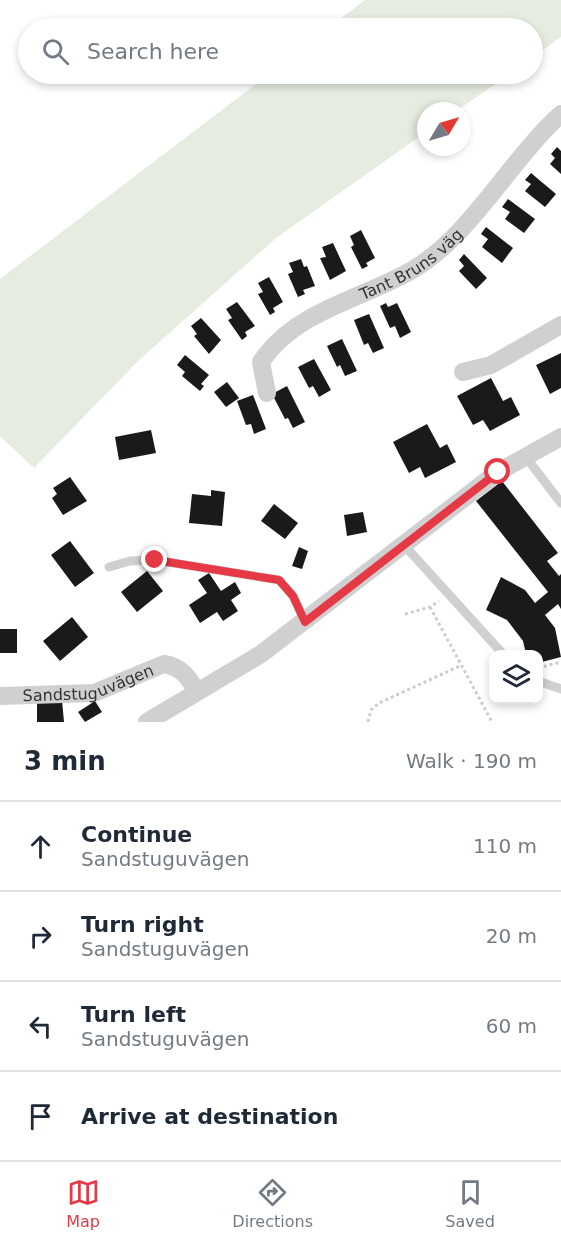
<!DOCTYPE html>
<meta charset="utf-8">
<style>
:root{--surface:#fff;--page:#f2f2f3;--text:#1f2937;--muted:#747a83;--line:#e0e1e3;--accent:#e63946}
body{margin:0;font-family:"DejaVu Sans",sans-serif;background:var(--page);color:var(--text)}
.controls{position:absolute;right:18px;bottom:18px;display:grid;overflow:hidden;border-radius:12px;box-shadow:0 3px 9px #0003}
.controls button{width:54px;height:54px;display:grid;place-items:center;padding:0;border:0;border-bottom:2px solid var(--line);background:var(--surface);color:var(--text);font:30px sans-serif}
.compass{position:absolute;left:417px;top:102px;width:54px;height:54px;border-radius:50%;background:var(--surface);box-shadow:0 3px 9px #0003;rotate:52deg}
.stop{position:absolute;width:18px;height:18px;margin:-14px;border:4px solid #e63946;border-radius:50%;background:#fff}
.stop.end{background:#e63946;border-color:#fff;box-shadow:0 2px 6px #0008}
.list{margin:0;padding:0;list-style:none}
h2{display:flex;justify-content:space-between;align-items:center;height:78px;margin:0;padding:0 24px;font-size:26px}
h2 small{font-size:20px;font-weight:400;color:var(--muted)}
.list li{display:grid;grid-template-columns:39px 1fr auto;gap:18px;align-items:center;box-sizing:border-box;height:90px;padding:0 24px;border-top:2px solid var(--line)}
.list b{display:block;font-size:22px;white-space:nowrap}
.list p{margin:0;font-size:20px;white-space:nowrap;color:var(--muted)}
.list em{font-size:20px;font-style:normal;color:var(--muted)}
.icon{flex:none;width:33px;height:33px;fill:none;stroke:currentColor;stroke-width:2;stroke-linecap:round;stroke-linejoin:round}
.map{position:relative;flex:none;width:561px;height:722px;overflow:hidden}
.search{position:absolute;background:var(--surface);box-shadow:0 3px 9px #0003;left:18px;right:18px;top:18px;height:66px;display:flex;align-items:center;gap:15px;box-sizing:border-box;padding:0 21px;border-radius:33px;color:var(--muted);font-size:22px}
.sheet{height:438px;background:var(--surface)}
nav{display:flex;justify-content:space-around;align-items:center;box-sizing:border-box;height:84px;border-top:2px solid var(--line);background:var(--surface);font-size:16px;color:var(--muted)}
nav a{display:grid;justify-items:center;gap:3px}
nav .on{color:var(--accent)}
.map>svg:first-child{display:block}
.green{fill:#e6ecdf}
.building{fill:#1a1a1a}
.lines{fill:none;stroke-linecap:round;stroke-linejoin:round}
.path{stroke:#cdcdcd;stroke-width:3;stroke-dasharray:3 3;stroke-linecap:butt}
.lane{stroke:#d0d0d0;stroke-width:9}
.street{stroke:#d0d0d0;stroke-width:18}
.route{stroke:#e63946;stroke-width:8}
.labels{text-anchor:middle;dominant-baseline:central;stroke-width:6;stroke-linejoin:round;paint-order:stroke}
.street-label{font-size:16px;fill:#333;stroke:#fff}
</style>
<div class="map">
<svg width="561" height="722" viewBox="0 0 561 722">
<rect width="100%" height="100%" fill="#fff"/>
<path class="green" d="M365,0h196v37l-28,20 -1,-29h-204z
M269,74h241l-54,37h-30v21l-150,106 -138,123 -104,107 -34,-32v-157z"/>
<path class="building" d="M557,147l4,4v23l-11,-10 5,-6 -4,-4z
M531,173l25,21 -11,13 -20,-16 6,-7 -6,-4z
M508,199l27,20 -11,14 -19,-14 5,-7 -8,-5z
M486,227l27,21 -11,15 -20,-16 6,-8 -7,-5z
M361,230l14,28 -9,5 2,3 -6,3 -11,-22 3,-2 -4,-9z
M333,243l13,28 -16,9 -10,-22 6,-1 -4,-10z
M464,254l23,24 -11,11 -17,-18 5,-5 -5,-6z
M301,259l3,8 3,-1 8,20 -12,4 2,4 -7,3 -10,-23 5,-2 -4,-9z
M269,277l14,25 -10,6 2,4 -5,3 -12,-21 5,-2 -5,-9z
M237,302l18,24 -10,6 2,4 -5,4 -14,-20 4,-2 -6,-9z
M386,303l2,4 9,-4 14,29 -11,6 -5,-12 -5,2 -10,-22z
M369,314l15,34 -11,5 -5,-10 -4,2 -10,-25z
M201,318l20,22 -12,14 -15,-18 3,-2 -6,-8z
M342,339l15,32 -12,5 -5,-11 -3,2 -10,-21z
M561,353v35l-11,6 -14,-29z
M185,355l24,20 -8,9 3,2 -4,5 -18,-15 3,-4 -8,-7z
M314,359l17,31 -12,7 -6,-11 -4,2 -11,-21z
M491,378l12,23 8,-4 9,18 -30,16 -7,-11 -10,5 -16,-29z
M227,382l12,16 -13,9 -12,-15z
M287,386l18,36 -12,6 -5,-10 -3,1 -13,-25z
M253,395l13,34 -12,5 -3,-10 -5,1 -9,-24z
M427,424l13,24 7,-4 9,18 -31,16 -5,-11 -11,6 -16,-31z
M151,430l5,23 -37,7 -4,-23z
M70,477l17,24 -24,14 -11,-17 5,-4 -4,-6z
M502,481l56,72 -11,8 12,15 2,-2v35l-3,-5 -13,11 10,13 6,29 -23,6v-9h-12l-3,-13 -16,-21 -21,-10 15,-33 24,13 10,13 13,-11 -72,-91z
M211,490l14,2 -3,34 -33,-3 3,-29 19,2z
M274,504l24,19 -13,16 -24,-18z
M363,512l4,20 -20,4 -3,-21z
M70,541l24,32 -19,14 -24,-32z
M299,547l9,4 -6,18 -10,-3z
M147,571l16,20 -26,21 -16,-20z
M209,573l12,18 14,-9 6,11 -10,7 7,11 -15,10 -6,-9 -17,11 -11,-18 18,-12 -9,-13z
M72,617l16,20 -28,24 -17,-20z
M0,629h17v24h-17z
M62,700l2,22h-27v-20z
M95,701l7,11 -17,10 -7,-10z"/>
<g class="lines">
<path class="path" d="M430,607l62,115
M405,614l25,-7 9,-6
M538,668l23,-6
M368,722l3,-12 8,-7 81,-37"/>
<path class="lane" d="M525,456l36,47
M404,545l99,109
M109,567l21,-6 25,-1 124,20 14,16 12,26
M538,681l23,8"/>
<g class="street">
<path d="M463,372l28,-7 70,-40"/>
<path id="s1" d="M267,393l-6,-31c34,-52 103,-63 153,-93 59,-36 95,-108 147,-155"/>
<path id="s2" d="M0,696l94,-3 70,-29c18,3 24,13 33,27"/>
<path d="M147,722l114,-68 237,-182 63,-35"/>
</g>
</g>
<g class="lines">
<path class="route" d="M155,560l124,20 14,16 12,26 193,-150"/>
</g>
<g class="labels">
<g class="street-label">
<text stroke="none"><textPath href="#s1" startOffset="213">Tant Bruns väg</textPath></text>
<text stroke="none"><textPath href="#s2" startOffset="90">Sandstuguvägen</textPath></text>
</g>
</g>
</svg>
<div class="controls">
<button><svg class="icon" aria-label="layers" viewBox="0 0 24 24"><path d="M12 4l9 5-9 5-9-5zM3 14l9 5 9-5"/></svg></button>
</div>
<svg class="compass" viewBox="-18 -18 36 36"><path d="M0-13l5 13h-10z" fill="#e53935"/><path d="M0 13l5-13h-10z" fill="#747a83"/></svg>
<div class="stop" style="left:498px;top:472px"></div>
<div class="stop end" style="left:155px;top:560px"></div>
<div class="search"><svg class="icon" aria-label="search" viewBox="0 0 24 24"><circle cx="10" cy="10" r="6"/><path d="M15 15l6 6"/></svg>Search here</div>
</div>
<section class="sheet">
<h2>3 min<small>Walk · 190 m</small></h2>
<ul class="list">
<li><svg class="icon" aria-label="ahead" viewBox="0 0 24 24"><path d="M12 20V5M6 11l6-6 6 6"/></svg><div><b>Continue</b><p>Sandstuguvägen</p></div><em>110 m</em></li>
<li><svg class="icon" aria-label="right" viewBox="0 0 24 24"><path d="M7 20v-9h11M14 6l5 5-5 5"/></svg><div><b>Turn right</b><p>Sandstuguvägen</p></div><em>20 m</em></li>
<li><svg class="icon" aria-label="left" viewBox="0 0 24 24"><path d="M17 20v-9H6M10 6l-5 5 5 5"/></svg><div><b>Turn left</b><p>Sandstuguvägen</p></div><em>60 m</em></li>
<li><svg class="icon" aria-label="arrive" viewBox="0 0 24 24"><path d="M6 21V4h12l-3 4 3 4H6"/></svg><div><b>Arrive at destination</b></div></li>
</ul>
</section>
<nav>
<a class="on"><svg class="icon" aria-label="map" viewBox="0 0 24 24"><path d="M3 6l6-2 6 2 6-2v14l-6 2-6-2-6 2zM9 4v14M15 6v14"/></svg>Map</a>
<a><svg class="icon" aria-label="directions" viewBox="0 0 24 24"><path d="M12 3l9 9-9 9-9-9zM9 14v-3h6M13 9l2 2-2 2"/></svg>Directions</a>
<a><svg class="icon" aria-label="saved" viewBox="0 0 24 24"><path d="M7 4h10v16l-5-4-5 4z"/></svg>Saved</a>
</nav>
